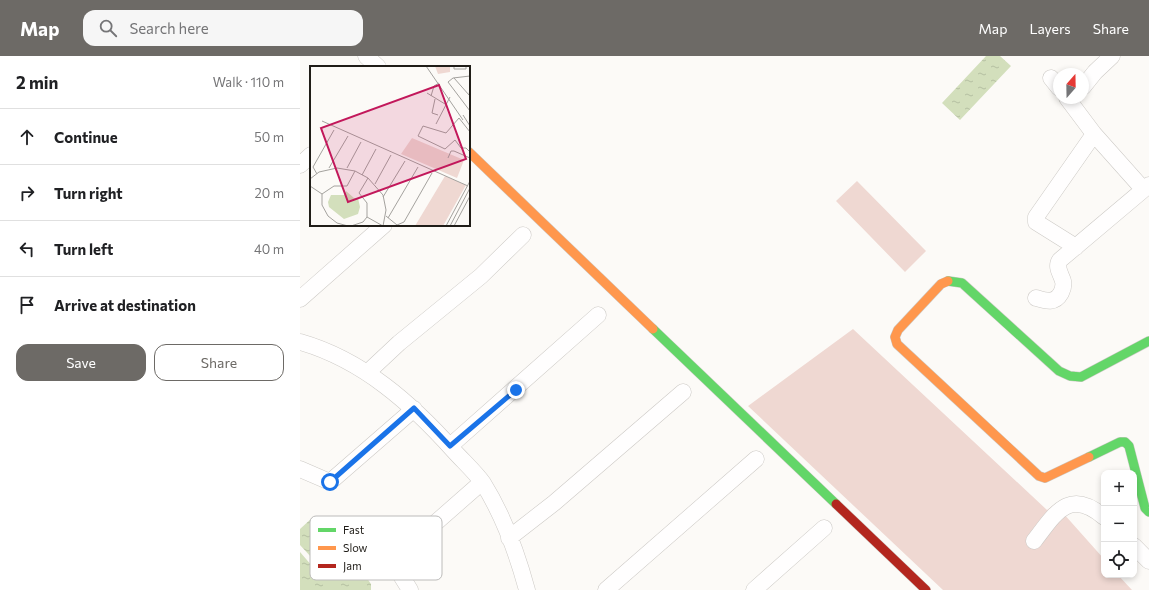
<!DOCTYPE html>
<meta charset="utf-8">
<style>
:root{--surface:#fff;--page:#f6f6f6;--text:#202124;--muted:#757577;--line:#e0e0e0;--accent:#6d6a66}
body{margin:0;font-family:Commissioner,sans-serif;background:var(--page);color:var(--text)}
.controls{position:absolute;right:12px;bottom:12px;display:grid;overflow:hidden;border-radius:8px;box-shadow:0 2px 6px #0003}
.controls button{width:36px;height:36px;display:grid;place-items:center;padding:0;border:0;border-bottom:1px solid var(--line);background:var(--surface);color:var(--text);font:20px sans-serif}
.compass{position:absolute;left:753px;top:12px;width:36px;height:36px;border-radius:50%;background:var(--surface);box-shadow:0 2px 6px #0003;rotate:20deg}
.stop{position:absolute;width:12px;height:12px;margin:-9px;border:3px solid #1a73e8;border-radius:50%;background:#fff}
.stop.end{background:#1a73e8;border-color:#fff;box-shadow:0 1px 4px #0008}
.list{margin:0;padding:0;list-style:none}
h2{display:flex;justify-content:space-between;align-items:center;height:52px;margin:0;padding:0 16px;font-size:17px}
h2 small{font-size:13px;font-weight:400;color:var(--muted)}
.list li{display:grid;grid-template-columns:26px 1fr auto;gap:12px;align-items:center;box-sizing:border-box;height:56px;padding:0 16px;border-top:1px solid var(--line)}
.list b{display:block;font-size:15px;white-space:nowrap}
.list em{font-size:13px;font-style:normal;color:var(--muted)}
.actions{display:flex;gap:8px;padding:12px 16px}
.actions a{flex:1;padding:9px 0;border:1px solid var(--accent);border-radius:12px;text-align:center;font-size:14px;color:var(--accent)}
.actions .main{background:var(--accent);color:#fff}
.icon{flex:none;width:22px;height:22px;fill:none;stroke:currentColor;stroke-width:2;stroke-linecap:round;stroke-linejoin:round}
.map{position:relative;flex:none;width:849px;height:534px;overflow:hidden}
header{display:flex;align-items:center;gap:24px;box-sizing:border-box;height:56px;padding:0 20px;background:var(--accent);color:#fff}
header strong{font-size:19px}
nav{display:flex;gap:22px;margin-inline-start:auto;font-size:14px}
.search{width:280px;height:36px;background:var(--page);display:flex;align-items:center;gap:10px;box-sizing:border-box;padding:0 14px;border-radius:12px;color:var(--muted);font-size:15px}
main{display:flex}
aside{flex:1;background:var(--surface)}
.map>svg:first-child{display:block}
.green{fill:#efd8d2}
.water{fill:url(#water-ripples)}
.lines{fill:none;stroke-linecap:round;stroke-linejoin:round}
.street-casing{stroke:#ccc9c5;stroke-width:17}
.fast-casing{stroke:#ccc9c5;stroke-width:10}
.slow-casing{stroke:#ccc9c5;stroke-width:10}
.jam-casing{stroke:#ccc9c5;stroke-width:10}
.street{stroke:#fffefe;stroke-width:16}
.fast{stroke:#63d668;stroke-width:9}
.slow{stroke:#ff974d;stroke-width:9}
.jam{stroke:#b3261e;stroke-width:9}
.route{stroke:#1a73e8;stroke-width:5}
.inset-road{fill:none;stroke:#a4a29e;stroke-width:1}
.view{fill:#c2185b;fill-opacity:0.15;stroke:#c2185b;stroke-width:2}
.inset-edge{fill:none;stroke:#201d18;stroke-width:2}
.key{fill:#fff;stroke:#bcbbba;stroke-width:1}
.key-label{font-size:11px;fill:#201d18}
</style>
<header>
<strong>Map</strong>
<div class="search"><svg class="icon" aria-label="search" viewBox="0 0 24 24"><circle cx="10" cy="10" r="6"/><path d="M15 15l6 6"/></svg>Search here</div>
<nav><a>Map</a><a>Layers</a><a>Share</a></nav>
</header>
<main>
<aside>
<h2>2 min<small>Walk · 110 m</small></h2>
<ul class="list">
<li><svg class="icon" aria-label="ahead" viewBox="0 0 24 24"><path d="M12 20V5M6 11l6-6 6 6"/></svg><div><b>Continue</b></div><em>50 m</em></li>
<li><svg class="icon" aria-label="right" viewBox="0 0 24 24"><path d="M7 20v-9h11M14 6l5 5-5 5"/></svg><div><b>Turn right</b></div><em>20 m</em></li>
<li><svg class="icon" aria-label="left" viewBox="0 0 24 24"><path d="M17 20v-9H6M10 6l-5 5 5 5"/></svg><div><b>Turn left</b></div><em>40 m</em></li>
<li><svg class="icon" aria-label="arrive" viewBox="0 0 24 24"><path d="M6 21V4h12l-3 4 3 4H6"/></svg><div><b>Arrive at destination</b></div></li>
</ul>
<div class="actions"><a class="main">Save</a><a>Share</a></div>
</aside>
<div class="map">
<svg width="849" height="534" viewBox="0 0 849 534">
<defs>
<pattern id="water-ripples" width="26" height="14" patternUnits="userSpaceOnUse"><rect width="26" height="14" fill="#d3dfbc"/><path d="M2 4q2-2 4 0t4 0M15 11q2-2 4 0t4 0" fill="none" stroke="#b5bfa1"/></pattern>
</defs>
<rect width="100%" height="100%" fill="#fcfaf7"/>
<path class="green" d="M557,125l69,70 -21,21 -69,-71z
M553,273l194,181 8,-6 49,55v16h14l14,15h-189l-195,-184z"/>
<path class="water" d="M686,0h14l11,10 -51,54 -18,-17z
M13,461l30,34 -21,18 -22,-24v-16z
M0,496l19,22 15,-11 12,15 14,-10 11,16v6h-71z"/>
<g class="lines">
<defs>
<path id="street" d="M66,0l12,11
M751,22l8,10
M783,31l12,-15 17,-16
M767,42l27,36 49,55
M0,109l11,-10
M776,191l-40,-25v-5l58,-83
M736,242c10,3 19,6 25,-5 2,-4 3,-8 2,-12 -2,-7 -8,-14 -3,-21l89,-75
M0,243l84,-74
M0,286c63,18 112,62 154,109 10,11 21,21 29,32 20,32 34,70 44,107
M68,316l31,-29 82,-67 42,-41
M150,390l148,-131
M0,413l30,13 84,-73
M209,482l45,-35 129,-111
M734,485c21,-27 35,-54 70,-24
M834,490l15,15
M110,534l-18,-29 90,-79
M306,534l150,-131
M454,534l70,-62"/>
<path id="fast" d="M648,225l14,2 97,88 11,5 11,1 68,-36
M353,273l183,175
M789,401l31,-15h5l4,4 16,62 4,4"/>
<path id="slow" d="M169,96l184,177
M648,225l-7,3 -43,46 -3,7 2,7 142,132 6,2 44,-21"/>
<path id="jam" d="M536,448l90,86"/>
</defs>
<use href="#street" class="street-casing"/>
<use href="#fast" class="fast-casing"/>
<use href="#slow" class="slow-casing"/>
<use href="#jam" class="jam-casing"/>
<use href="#street" class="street"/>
<use href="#fast" class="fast"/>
<use href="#slow" class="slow"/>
<use href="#jam" class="jam"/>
</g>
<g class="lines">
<path class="route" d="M30,426l84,-74 36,38 66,-56"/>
</g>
<g transform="translate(10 10)">
<rect width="160" height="160" fill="#fcfaf7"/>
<path d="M140,0v6l-12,2 -3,-8zM102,72l52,22 -7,18 -56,-24zM135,110l21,9 -23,41h-28z" fill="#efd8d2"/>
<path d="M36,125l8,7h4l2,9 -2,7 -14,5 -15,-12 -1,-5 3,-7h13z" fill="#d3dfbc"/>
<path class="inset-road" d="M116,0l37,54M144,0v3h12v-3M160,10l-17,2 -5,4 22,29M144,12l15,17 1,-6M117,27l18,11M121,30l3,-10 5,-3M125,33l-3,14 6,2M153,49l7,11M12,55l146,65M126,58l14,-27M160,66l-11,-14 -13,15 -23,-7 -5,10 27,13 10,-9 6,8h5l4,4M138,92l3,-7h3l16,7M19,102l19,-32M37,102l14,-26M7,108l-4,-7 21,-37M52,109l14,-26M0,113l9,-7 18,-4 18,3 13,7 15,17 3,15 -3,16 -16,-9M65,118l16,-29M0,120l12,8M73,131l22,-36M76,150l11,9 7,-3 28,-49M78,152l30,-51M38,160l-11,-3 -9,-7 -6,-11v-11l12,-8h13l8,-15M41,160l12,-4 4,-5v-14l-8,-10 9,-15M136,160l24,-45M140,160l20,-38M144,160l16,-30"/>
<path class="view" d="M129,19l27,74 -118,43 -27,-74z"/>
<rect width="160" height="160" class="inset-edge"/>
</g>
<rect x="10" y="460" width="132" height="64" rx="6" class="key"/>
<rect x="18" y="472" width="18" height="4" fill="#63d668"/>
<rect x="18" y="490" width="18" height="4" fill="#ff974d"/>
<rect x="18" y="508" width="18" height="4" fill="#b3261e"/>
<g class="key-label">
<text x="43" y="478">Fast</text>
<text x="43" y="496">Slow</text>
<text x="43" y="514">Jam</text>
</g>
</svg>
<div class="controls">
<button>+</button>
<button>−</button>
<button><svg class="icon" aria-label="locate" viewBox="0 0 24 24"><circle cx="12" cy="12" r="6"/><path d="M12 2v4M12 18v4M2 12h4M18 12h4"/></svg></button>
</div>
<svg class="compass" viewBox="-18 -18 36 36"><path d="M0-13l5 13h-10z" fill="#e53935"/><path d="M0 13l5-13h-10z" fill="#757577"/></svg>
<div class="stop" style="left:30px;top:426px"></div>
<div class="stop end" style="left:216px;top:334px"></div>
</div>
</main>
